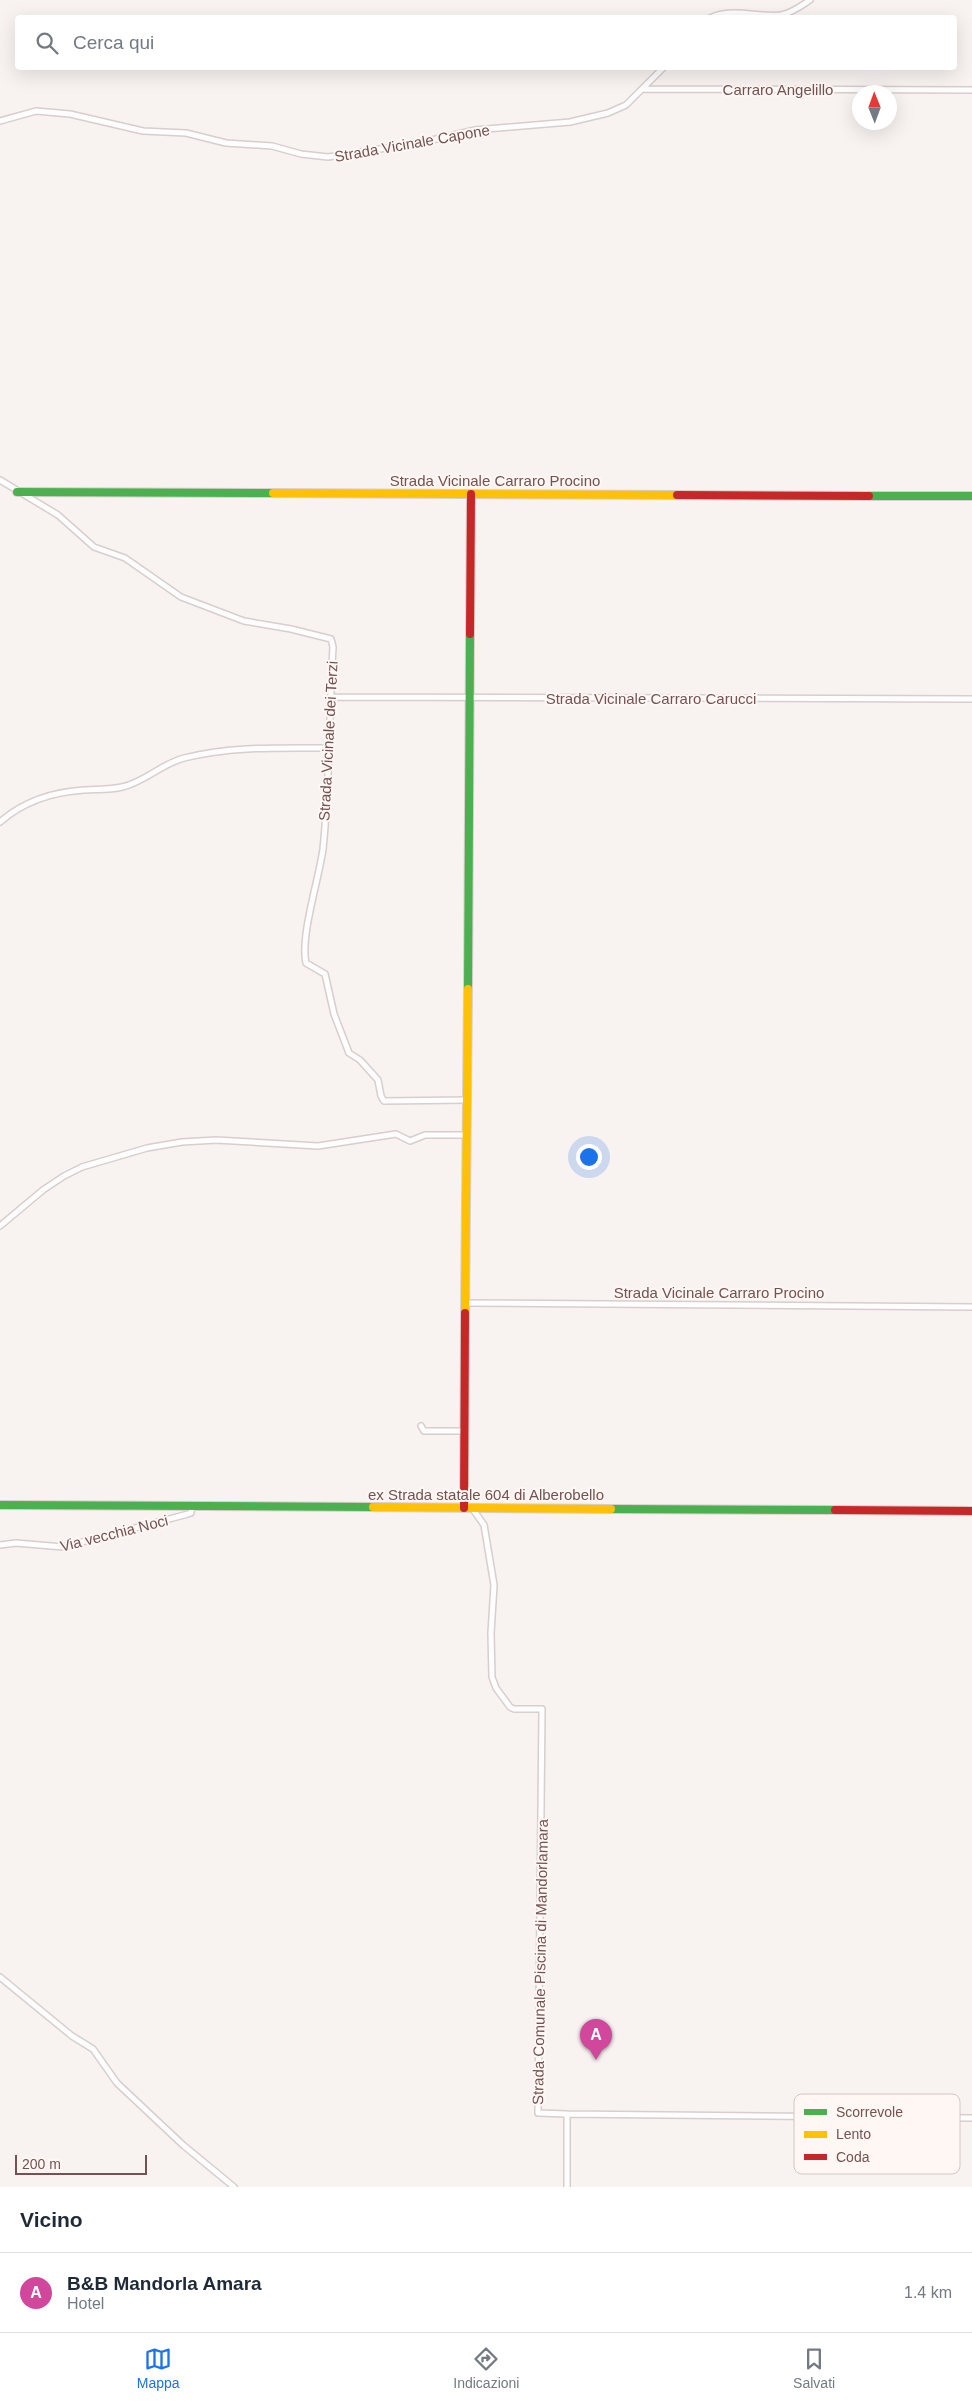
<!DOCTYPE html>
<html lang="it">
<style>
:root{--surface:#fff;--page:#f2f2f3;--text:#1f2937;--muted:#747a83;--line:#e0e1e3;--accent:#1a73e8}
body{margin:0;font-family:Helvetica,sans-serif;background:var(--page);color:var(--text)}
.compass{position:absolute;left:852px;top:85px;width:45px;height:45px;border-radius:50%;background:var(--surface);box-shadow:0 5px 20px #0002;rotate:359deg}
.scale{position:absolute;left:15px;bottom:12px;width:132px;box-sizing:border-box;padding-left:5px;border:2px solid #755252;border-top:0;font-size:14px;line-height:18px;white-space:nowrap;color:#755252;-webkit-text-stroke:4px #fef7f4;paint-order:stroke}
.you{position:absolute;left:588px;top:1156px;width:18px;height:18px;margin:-12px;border:4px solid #fff;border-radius:50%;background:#1a73e8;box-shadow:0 0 0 8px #1a73e833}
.badge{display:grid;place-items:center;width:32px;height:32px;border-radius:50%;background:var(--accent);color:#fff;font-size:16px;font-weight:700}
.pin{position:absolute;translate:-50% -41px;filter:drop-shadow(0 1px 2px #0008)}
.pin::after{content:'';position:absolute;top:26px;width:18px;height:15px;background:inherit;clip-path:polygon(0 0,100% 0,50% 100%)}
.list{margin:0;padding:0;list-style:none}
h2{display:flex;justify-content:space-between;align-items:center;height:65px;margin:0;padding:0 20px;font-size:21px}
h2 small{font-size:16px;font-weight:400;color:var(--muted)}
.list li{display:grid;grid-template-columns:32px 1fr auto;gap:15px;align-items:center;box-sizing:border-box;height:80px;padding:0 20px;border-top:1px solid var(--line)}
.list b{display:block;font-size:19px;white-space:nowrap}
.list p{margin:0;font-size:16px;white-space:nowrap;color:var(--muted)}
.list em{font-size:16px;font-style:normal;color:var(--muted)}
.icon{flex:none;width:28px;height:28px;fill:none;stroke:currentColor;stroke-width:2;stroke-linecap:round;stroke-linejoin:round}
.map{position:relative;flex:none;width:972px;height:2187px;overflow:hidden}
.search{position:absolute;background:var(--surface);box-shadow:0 5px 20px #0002;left:15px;right:15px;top:15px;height:55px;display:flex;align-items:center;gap:12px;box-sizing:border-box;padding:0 18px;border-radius:5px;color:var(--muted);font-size:19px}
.sheet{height:145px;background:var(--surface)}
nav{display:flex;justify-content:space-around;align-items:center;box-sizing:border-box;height:70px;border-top:1px solid var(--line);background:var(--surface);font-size:14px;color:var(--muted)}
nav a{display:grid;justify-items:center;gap:2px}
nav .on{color:var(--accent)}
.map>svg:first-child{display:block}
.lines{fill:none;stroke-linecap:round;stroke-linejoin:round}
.street-casing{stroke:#d7cecd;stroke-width:8}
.fast-casing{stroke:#d9cfce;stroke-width:10}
.slow-casing{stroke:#d9cfce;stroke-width:10}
.jam-casing{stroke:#d9cfce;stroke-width:10}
.street{stroke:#fefdfd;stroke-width:5}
.fast{stroke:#4caf50;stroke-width:8}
.slow{stroke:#ffc107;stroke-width:8}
.jam{stroke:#c62828;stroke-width:8}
.labels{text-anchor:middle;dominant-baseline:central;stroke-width:4;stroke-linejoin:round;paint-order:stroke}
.street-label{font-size:15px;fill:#755252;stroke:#fef7f4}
.key{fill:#fef7f4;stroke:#d5c6c3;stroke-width:1}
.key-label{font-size:14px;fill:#755252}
</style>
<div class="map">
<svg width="972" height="2187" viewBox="0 0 972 2187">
<rect width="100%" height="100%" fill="#f8f2f1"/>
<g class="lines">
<defs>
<path id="street" d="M710,18c23,-11 49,0 71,-3 11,-2 20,-9 29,-15
M643,89l329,1
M0,121l36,-10 34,3 73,17 43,2 40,10 46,3 29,8 27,3 91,-14 56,-13 95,-8 38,-9 18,-8 37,-37
M0,480l58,35 36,32 31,11 56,39 63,24 47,8 40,10 2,8c-4,67 -3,135 -10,202 -4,30 -23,87 -17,114l19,11 9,40 15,39 11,7 18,20 3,16 3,5 83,-1
M331,697l641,2
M0,822c24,-21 52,-30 84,-32 13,-1 26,0 38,-3 23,-5 39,-23 62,-29 48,-12 96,-10 145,-10
M0,1226l43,-36 21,-14 18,-9 65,-19 35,-6 34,-2 102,6 78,-12 14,7 15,-6h41
M465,1303l507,4
M421,1426l3,5h41
M472,1508l12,17 10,60 -3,48 1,44 4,11 14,19 4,2h28l-4,403v1l29,1v73
M0,1545l16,-2 47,4 125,-33 3,-1 1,-7
M0,1977l72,59 21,13 24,34 66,62 51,42
M567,2114l405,4"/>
<path id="fast" d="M17,492l256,1
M869,496h103
M468,989l2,-355
M0,1505l373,2
M611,1509l224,1"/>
<path id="slow" d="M273,493l404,2
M465,1313l3,-324
M373,1507l238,2"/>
<path id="jam" d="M677,495l192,1
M470,634l1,-140
M464,1508l1,-195
M835,1510l137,1"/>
</defs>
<use href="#street" class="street-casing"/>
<use href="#fast" class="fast-casing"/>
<use href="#slow" class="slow-casing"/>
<use href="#jam" class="jam-casing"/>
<use href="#street" class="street"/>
<use href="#fast" class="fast"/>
<use href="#slow" class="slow"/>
<use href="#jam" class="jam"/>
</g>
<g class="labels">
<g class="street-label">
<text x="778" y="89">Carraro Angelillo</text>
<text transform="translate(412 143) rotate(-10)">Strada Vicinale Capone</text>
<text x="495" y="480">Strada Vicinale Carraro Procino</text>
<text x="651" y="698">Strada Vicinale Carraro Carucci</text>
<text transform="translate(328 741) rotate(-87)">Strada Vicinale dei Terzi</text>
<text x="719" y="1292">Strada Vicinale Carraro Procino</text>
<text x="486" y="1494">ex Strada statale 604 di Alberobello</text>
<text transform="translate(114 1533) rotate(-14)">Via vecchia Noci</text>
<text transform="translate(540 1962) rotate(-89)">Strada Comunale Piscina di Mandorlamara</text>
</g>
</g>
<rect x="794" y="2094" width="166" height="80" rx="8" class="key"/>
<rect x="804" y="2109" width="23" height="6" fill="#4caf50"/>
<rect x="804" y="2131" width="23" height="7" fill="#ffc107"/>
<rect x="804" y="2154" width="23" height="6" fill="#c62828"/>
<g class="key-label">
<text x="836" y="2117">Scorrevole</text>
<text x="836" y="2139">Lento</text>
<text x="836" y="2162">Coda</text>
</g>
</svg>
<svg class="compass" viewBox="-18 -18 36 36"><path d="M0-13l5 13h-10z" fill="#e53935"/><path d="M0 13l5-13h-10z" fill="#747a83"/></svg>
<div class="scale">200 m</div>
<div class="you"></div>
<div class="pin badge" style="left:596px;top:2060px;background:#d1479c">A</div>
<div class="search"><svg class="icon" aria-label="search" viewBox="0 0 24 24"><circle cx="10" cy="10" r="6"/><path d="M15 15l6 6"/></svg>Cerca qui</div>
</div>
<section class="sheet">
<h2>Vicino<small></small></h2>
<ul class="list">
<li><span class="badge" style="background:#d1479c">A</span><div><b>B&amp;B Mandorla Amara</b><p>Hotel</p></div><em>1.4 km</em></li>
</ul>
</section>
<nav>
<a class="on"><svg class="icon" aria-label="map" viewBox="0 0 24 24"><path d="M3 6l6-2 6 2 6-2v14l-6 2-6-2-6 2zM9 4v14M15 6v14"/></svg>Mappa</a>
<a><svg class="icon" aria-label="directions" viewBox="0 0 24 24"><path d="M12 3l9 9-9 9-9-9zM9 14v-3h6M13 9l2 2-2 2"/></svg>Indicazioni</a>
<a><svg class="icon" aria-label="saved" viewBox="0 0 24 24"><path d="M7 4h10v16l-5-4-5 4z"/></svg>Salvati</a>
</nav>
